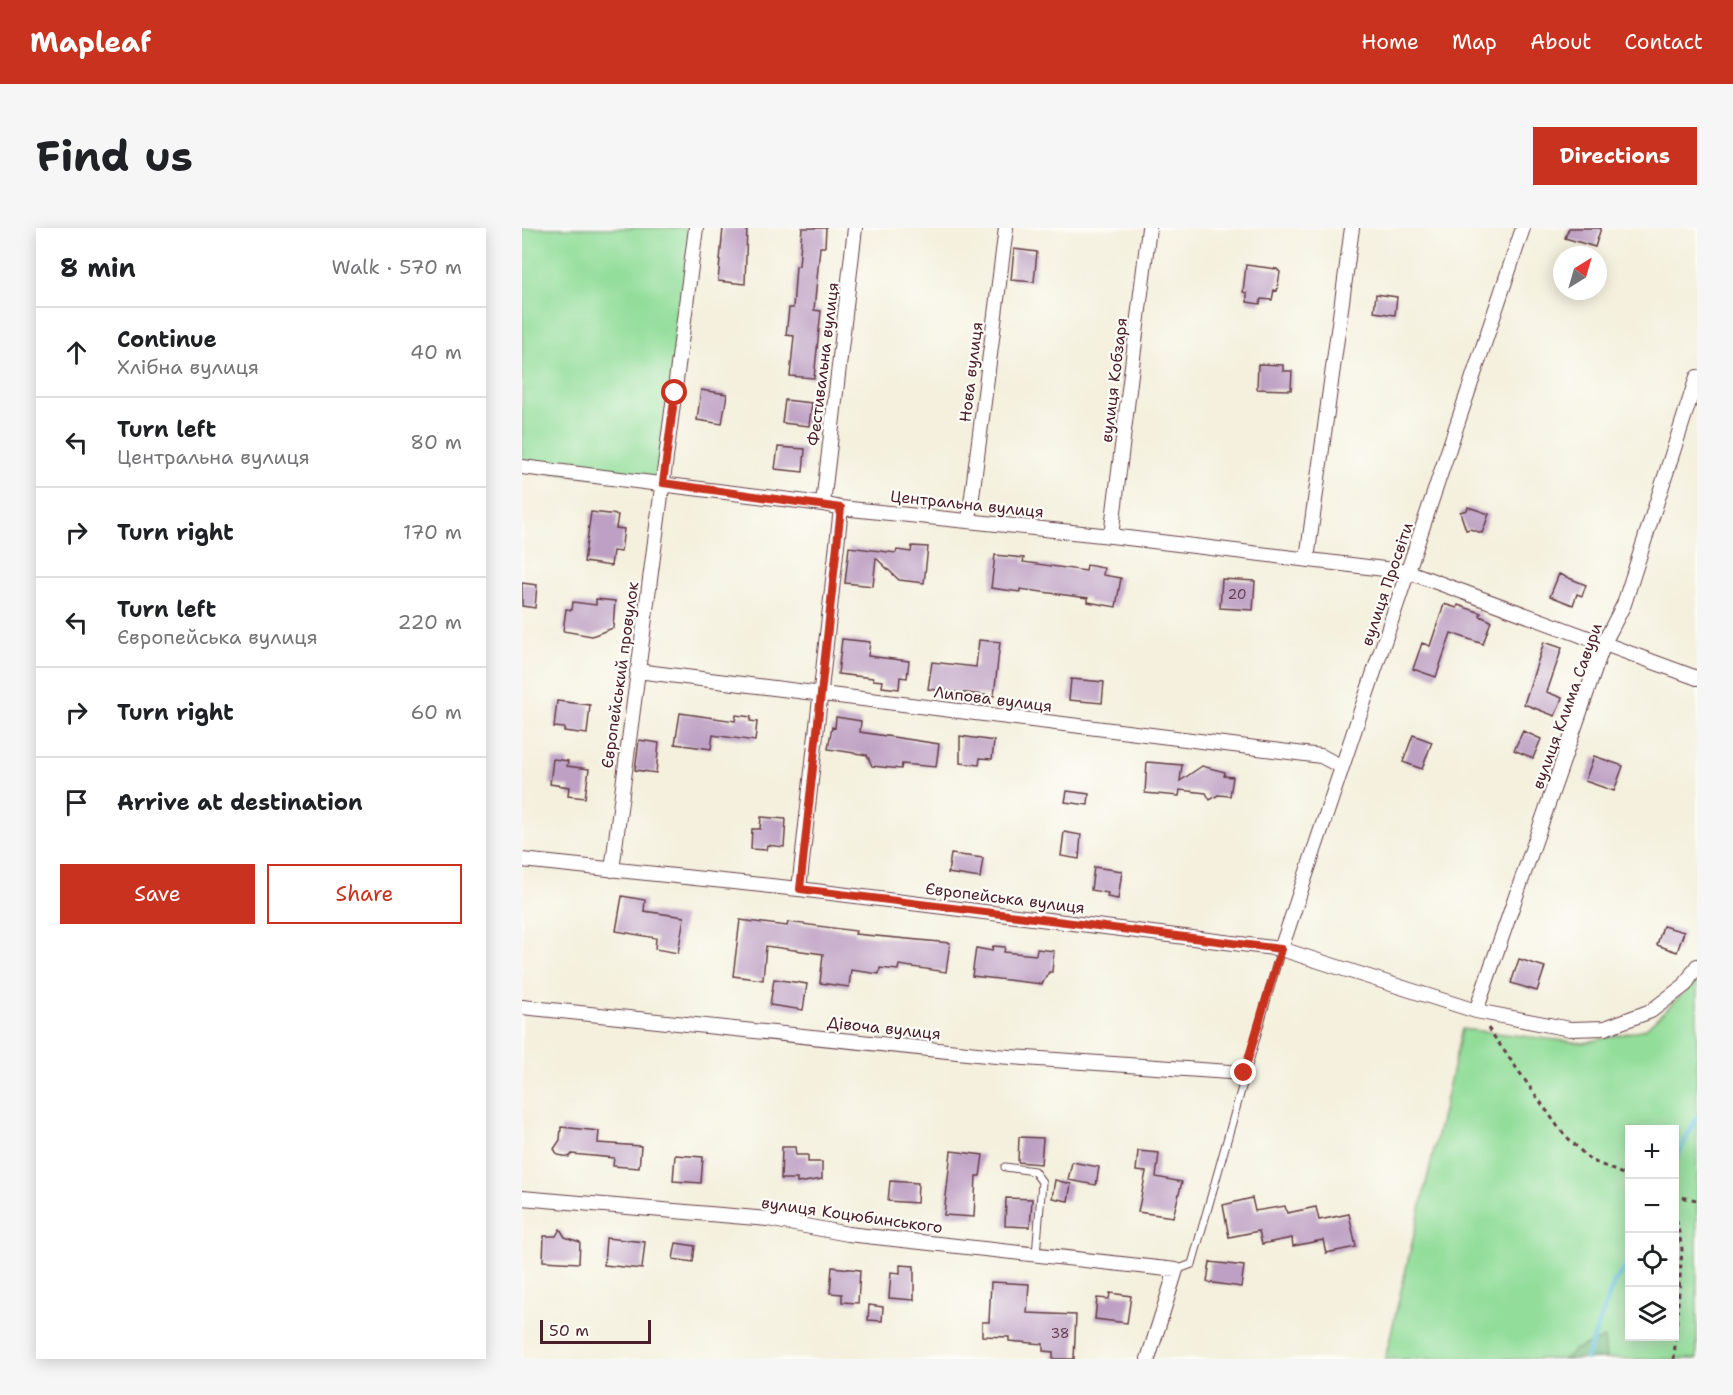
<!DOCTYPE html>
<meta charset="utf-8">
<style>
:root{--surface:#fff;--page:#f6f6f6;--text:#202124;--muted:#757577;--line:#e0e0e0;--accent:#c8321e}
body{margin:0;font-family:"Shantell Sans",sans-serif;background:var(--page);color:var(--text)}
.controls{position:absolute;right:18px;bottom:18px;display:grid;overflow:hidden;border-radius:0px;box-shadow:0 3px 15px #0003}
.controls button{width:54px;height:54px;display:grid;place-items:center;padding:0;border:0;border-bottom:2px solid var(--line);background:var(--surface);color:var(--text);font:30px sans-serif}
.compass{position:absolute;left:1031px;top:18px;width:54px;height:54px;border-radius:50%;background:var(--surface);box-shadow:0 3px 15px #0003;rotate:37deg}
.scale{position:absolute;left:18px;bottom:15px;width:111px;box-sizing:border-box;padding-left:6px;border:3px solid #4a1f2b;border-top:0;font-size:16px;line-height:21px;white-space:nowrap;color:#4a1f2b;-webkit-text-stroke:4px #fdfcf7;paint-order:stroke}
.stop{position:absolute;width:18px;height:18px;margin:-14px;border:4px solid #c8321e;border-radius:50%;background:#fff}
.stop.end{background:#c8321e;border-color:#fff;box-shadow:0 2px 6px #0008}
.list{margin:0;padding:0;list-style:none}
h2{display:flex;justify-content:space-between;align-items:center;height:78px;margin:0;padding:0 24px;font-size:26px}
h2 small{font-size:20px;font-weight:400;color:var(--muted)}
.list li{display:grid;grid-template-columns:39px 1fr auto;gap:18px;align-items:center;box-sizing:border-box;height:90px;padding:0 24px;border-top:2px solid var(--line)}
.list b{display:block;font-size:22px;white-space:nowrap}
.list p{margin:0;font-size:20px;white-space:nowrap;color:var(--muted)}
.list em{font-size:20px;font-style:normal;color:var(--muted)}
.actions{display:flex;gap:12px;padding:18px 24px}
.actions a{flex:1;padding:14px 0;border:2px solid var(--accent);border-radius:0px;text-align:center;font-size:21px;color:var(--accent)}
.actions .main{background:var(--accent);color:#fff}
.icon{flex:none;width:33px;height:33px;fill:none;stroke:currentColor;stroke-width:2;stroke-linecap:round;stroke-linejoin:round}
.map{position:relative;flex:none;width:1175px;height:1131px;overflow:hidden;border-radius:0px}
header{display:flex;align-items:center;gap:36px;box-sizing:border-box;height:84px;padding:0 30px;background:var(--accent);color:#fff}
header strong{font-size:28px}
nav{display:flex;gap:33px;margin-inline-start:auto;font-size:21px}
.intro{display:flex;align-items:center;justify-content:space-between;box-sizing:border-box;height:144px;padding:0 36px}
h1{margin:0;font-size:42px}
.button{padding:15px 27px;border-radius:0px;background:var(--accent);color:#fff;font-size:21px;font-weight:700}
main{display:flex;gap:36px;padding:0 36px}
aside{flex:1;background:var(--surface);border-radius:0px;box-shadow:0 3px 15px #0003}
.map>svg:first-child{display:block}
.green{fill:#91dd99;stroke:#6e7e62;stroke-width:1.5;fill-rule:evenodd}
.forest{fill:#74bc81;stroke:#5f6e56;stroke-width:1.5}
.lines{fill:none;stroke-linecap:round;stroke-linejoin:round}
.stream{stroke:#64bfe2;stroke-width:4.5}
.building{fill:#bea0c4}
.lane-casing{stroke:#643e46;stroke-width:9}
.street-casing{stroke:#643e46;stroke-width:16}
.path{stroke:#643e46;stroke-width:3;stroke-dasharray:4.5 4.5;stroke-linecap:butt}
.lane{stroke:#fff;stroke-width:7}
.street{stroke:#fff;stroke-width:14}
.route{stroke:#c8321e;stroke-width:8}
.labels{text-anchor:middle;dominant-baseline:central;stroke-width:4.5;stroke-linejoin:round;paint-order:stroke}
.number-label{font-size:14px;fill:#673f51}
.street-label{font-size:16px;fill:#4a1f2b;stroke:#fdfcf7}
</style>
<header>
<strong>Mapleaf</strong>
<nav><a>Home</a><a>Map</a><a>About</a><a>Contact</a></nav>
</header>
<div class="intro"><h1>Find us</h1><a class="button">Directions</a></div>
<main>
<aside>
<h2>8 min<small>Walk · 570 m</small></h2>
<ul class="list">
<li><svg class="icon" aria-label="ahead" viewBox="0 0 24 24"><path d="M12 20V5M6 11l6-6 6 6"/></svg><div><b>Continue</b><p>Хлібна вулиця</p></div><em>40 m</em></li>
<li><svg class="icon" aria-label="left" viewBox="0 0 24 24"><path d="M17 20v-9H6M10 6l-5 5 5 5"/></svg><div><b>Turn left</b><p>Центральна вулиця</p></div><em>80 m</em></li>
<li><svg class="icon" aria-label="right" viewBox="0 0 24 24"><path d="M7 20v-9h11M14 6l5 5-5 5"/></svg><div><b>Turn right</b></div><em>170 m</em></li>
<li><svg class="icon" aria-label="left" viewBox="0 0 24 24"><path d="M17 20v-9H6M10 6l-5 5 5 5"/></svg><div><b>Turn left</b><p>Європейська вулиця</p></div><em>220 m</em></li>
<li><svg class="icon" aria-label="right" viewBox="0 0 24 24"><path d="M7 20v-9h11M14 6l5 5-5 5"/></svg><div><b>Turn right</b></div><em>60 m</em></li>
<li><svg class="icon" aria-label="arrive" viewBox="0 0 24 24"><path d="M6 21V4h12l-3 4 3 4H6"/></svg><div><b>Arrive at destination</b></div></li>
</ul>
<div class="actions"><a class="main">Save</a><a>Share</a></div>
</aside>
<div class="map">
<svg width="1175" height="1131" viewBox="0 0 1175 1131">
<rect width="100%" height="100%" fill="#fdfcf7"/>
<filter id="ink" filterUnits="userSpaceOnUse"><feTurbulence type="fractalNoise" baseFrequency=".0167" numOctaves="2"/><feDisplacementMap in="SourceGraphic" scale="12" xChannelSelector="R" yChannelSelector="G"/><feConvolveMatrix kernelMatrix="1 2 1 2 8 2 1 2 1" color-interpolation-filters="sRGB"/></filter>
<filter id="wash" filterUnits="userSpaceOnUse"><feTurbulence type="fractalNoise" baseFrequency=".008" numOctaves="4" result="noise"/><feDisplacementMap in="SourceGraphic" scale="24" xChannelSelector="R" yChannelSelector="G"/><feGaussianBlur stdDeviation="1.35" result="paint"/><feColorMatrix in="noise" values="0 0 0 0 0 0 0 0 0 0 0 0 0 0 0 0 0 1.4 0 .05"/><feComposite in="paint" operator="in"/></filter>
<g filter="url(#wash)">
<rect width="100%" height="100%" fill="#f4f0dd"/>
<path class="green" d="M0,0h174l-33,255 -141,-13z
M1175,753v378h-312l77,-330 121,14 62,-14zM1108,902h44v206h-44z"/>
<path class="forest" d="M1082,1110l2,21h-42l10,-9z"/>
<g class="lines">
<path class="stream" d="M1152,935l23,-46
M1064,1131l28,-77 16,-20"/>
</g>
<g id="blocks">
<path class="building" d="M201,0h24l-2,56 -27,-3z
M280,0h24l-1,19h-5l-6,63 7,1 -7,67 -24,-2 4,-40 -8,-1 3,-27h4l3,-42h3z
M1047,0h32l-6,19 -30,-9z
M492,21l23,3 -3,30 -23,-2z
M724,37l31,4 3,3 -3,19 -3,-1 -2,10 -11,-1 -1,5 -13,-2v-9l-4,-1z
M854,66l21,3 -2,18 -21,-3z
M736,136l25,1v6h9l-1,19 -34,-1z
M179,162l26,4 -5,30 -25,-4z
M263,172l27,3 -3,23 -27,-3z
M256,219l27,2 -2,23 -28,-3z
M946,279l21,7 -7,19 -12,-4 -4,1 -6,-18 7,-2z
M69,284l27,3 -2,13 8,1 -3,23 -8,-1 -2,15 -27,-4z
M390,318l16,1 -4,36 -25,-3 -23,-22 -3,28 -28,-3 4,-36 47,6 1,-3 14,2z
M473,327l29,3 -1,4 63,9 1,-6 17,3 -1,7 18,3 -5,29 -28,-5v-4l-68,-9v3l-29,-4z
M1037,346l27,11 -4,11 -5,-2 -4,11 -23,-9z
M700,351l33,2 -2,29 -33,-2z
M0,355l15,2 -2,23 -13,-2z
M74,371l19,2 -2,27 -21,8 -29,-5 3,-22 6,1 1,-8 23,3z
M922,376l13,4 1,-3 23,8 -1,3 11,5 -8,23 -32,-11 -15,44 -23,-8 9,-26 8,3z
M320,411l28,3 -2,14 41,5 -2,17 -7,-1 -1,12 -17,-2 1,-6 -10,-1v-2l-35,-4z
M457,412l21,2 -6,54 -66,-7 4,-27 44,5z
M1022,414l18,6 -15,44 15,6 -7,18 -31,-12z
M549,451l33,3 -2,21 -33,-3z
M35,473l33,4 -3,29 -23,-3v-3l-10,-1z
M158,485l55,8 1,-6 15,2 -1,4 7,1 -2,19 -42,-6 -2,14 -36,-5z
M314,489l25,4 -1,11 79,12 -3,23 -34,-3 -1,5 -29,-3 -5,-11 -39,-6 4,-22 3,1z
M1001,503l18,8 -8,19 -19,-8z
M891,507l19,7 -10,27 -19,-7z
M438,508l34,5 -2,18 -12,-1 -1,7 -19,-2z
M117,512l20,3 -3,30 -21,-3z
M1072,528l29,10 -9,25 -29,-10z
M31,531l15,2 -1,5 22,3 -4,29 -17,-2 1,-9 -19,-3z
M625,534l35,3 -2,16 22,-15 23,6 -1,4 9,1 -3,19 -12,-1 -8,5 -4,-7 -26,-3 -1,6 -34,-3z
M545,563l22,3 -1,11 -23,-3z
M239,589l25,2 -2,28 -17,-2 -1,5 -15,-1 1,-20h8z
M542,604l17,3 -2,24 -18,-3z
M429,626l32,4 -3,20 -32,-5z
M572,639l28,4 -4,28 -11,-2 1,-4 -17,-3z
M100,668l23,4 -1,11 40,6 -6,36 -23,-4 1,-11 -40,-7z
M218,692l47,6 1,-4 68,9 -1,3 95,9 -4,29 -47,-7 -1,5 -18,-2 -1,6 -28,-4 -2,17 -29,-4 3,-29 -57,-8 -3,34 -30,-4z
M1141,698l21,6 -7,20 -20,-7z
M471,718l12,1 -1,5 32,3 1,-6 17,2 -2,21h-3l-7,12 -70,-8 4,-28 16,3z
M997,731l26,8 -8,24 -26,-8z
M252,751l33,5 -4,26 -33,-5z
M39,899l38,4 -1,12 43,3 -2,22 -26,-2 1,-8 -42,-4 -3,3 -11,-2 -4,-6 6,-9z
M497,909l24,1 -2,26 -23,-2z
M260,919h13l1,8h12v7h14v17l-25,4v-4h-16z
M429,923l32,4 -3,21h-4l-2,41 -30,-2z
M616,923l21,2 -3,24 26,5 -9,35 -35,-5 8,-40 -10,-1z
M153,927l28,2 -2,26 -28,-2z
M550,934l27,5 -3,18 -28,-5z
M533,952l16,4 -3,17 -16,-3z
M368,953l28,2 -1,20 -29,-2z
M484,970l26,1 -2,28 -25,-1z
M730,970l3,13 30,-5 2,7 29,-6 3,13 30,-6 7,33 -30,6 -3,-13 -30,6 -1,-8 -30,6 -3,-13 -30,6 -6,-32z
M38,1001l5,8 15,5 -1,21 -36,-2 1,-25h12z
M84,1010l39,4 -3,27 -38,-4z
M154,1015l19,3 -2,16 -20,-3z
M688,1034l34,4 -3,21 -34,-5z
M378,1037l14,1v34l-25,-2 2,-26 9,1z
M310,1039l28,3 -2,33 -16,-1v-8l-12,-1z
M469,1054l38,2 -2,29 49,2 -2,44h-21v-7l-10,-1v-7l-34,-3v-4l-27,-1v-14h7z
M588,1065l21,3 -4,27 -32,-4 2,-21 12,1z
M347,1077l14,2 -1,14 -14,-1z"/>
</g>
</g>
<g filter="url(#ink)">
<use href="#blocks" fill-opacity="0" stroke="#643e46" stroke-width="1.5"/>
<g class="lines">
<defs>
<path id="lane" d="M483,939l29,4 8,11 -6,73
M654,1042l16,-6 89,-315"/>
<path id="street" d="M0,239l301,37 18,4 270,28 298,36 288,106
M301,276l32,-276
M447,292l37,-292
M589,308l38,-308
M785,331l45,-331
M115,443l684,85 21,11
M0,632l277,29 482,60 195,62 94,18 35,-1 46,-17 34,-26 12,-19
M90,642l84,-642
M277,661l42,-381
M759,721l242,-721
M0,779l474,49 248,17
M954,783l128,-368 20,-39 73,-227
M0,970l246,21 80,15 328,36 -28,89"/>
</defs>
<use href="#lane" class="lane-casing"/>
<use href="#street" class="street-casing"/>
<path class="path" d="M966,800l73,103 29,29 40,17
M1152,968l23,4
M1152,1131l8,-110 -8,-43"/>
<use href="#lane" class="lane"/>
<use href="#street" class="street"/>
</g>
</g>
<g class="lines" filter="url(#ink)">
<path class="route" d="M153,165l-12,90 178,25 -41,381 481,60 -37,124"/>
</g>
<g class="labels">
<g class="number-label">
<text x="715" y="366">20</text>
<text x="538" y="1105">38</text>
</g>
<g class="street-label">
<text transform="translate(301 136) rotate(-83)">Фестивальна вулиця</text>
<text transform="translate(449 144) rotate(-83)">Нова вулиця</text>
<text transform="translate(592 152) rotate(-83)">вулиця Кобзаря</text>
<text transform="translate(445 276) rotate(6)">Центральна вулиця</text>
<text transform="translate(865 356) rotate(-71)">вулиця Просвіти</text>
<text transform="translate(98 447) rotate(-82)">Європейський провулок</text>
<text transform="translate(471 471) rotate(7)">Липова вулиця</text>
<text transform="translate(1045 478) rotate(-70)">вулиця Клима Савури</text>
<text transform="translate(483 670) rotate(7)">Європейська вулиця</text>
<text transform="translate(362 800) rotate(6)">Дівоча вулиця</text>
<text transform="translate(330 987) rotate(8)">вулиця Коцюбинського</text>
</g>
</g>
</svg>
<div class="controls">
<button>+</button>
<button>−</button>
<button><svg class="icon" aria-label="locate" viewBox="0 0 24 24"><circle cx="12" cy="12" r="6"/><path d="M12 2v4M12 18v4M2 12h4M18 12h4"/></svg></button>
<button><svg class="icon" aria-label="layers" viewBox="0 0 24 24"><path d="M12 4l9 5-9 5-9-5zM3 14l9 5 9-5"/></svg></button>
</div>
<svg class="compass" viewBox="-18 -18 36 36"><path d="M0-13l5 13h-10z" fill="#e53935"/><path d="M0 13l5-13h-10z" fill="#757577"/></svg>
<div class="scale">50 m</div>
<div class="stop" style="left:153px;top:165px"></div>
<div class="stop end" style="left:722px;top:845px"></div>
</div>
</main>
